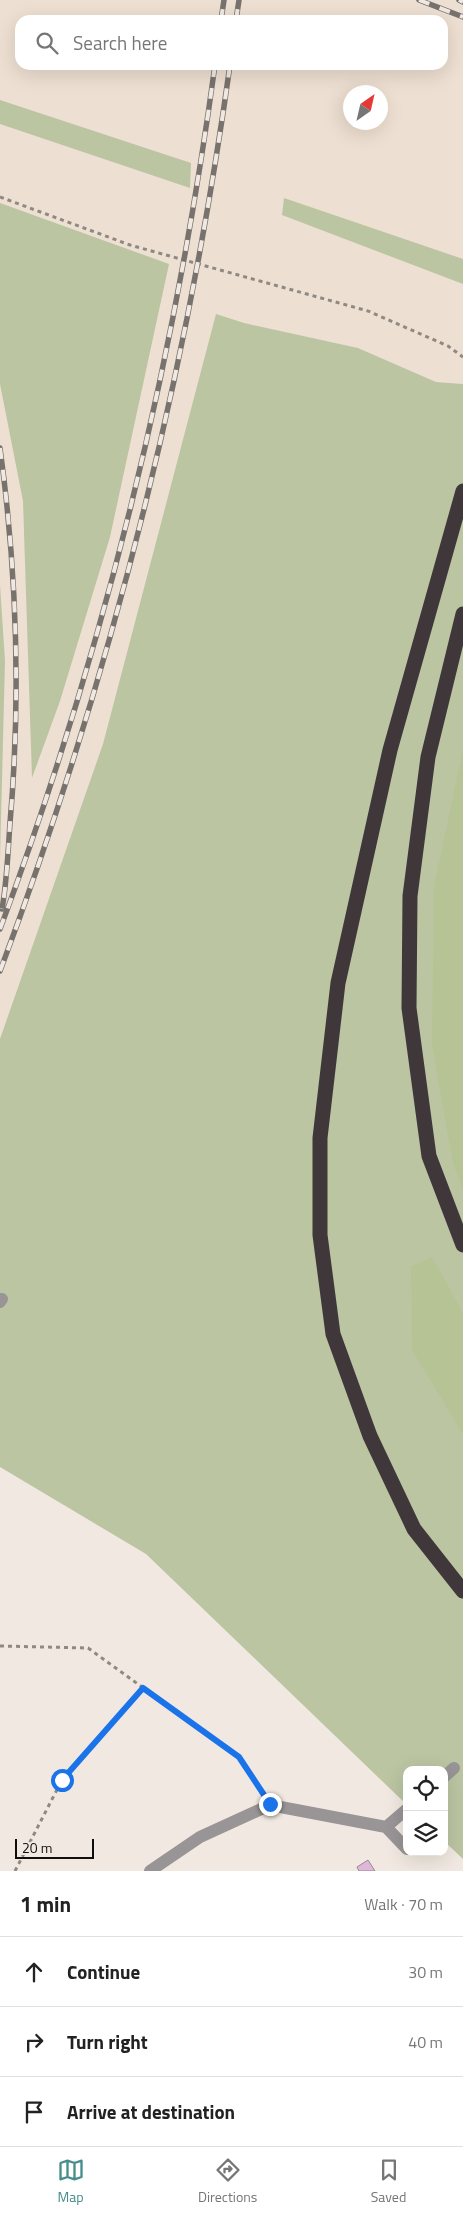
<!DOCTYPE html>
<meta charset="utf-8">
<style>
:root{--surface:#fff;--page:#f2f2f2;--text:#222;--muted:#767676;--line:#e0e0e0;--accent:#468e8b}
body{margin:0;font-family:"Titillium Web",sans-serif;background:var(--page);color:var(--text)}
.controls{position:absolute;right:15px;bottom:15px;display:grid;overflow:hidden;border-radius:10px;box-shadow:0 5px 20px #0002}
.controls button{width:45px;height:45px;display:grid;place-items:center;padding:0;border:0;border-bottom:1px solid var(--line);background:var(--surface);color:var(--text);font:25px sans-serif}
.compass{position:absolute;left:343px;top:85px;width:45px;height:45px;border-radius:50%;background:var(--surface);box-shadow:0 5px 20px #0002;rotate:34deg}
.scale{position:absolute;left:15px;bottom:12px;width:79px;box-sizing:border-box;padding-left:5px;border:2px solid #100d0b;border-top:0;font-size:14px;line-height:18px;white-space:nowrap;color:#100d0b;-webkit-text-stroke:4px #f1e9e1;paint-order:stroke}
.stop{position:absolute;width:15px;height:15px;margin:-11px;border:4px solid #1a73e8;border-radius:50%;background:#fff}
.stop.end{background:#1a73e8;border-color:#fff;box-shadow:0 1px 5px #0008}
.list{margin:0;padding:0;list-style:none}
h2{display:flex;justify-content:space-between;align-items:center;height:65px;margin:0;padding:0 20px;font-size:21px}
h2 small{font-size:16px;font-weight:400;color:var(--muted)}
.list li{display:grid;grid-template-columns:32px 1fr auto;gap:15px;align-items:center;box-sizing:border-box;height:70px;padding:0 20px;border-top:1px solid var(--line)}
.list b{display:block;font-size:19px;white-space:nowrap}
.list em{font-size:16px;font-style:normal;color:var(--muted)}
.icon{flex:none;width:28px;height:28px;fill:none;stroke:currentColor;stroke-width:2;stroke-linecap:round;stroke-linejoin:round}
.map{position:relative;flex:none;width:463px;height:1871px;overflow:hidden}
.search{position:absolute;background:var(--surface);box-shadow:0 5px 20px #0002;left:15px;right:15px;top:15px;height:55px;display:flex;align-items:center;gap:12px;box-sizing:border-box;padding:0 18px;border-radius:15px;color:var(--muted);font-size:19px}
.sheet{height:275px;background:var(--surface)}
nav{display:flex;justify-content:space-around;align-items:center;box-sizing:border-box;height:70px;border-top:1px solid var(--line);background:var(--surface);font-size:14px;color:var(--muted)}
nav a{display:grid;justify-items:center;gap:2px}
nav .on{color:var(--accent)}
.map>svg:first-child{display:block}
.built{fill:#eddfd1;fill-rule:evenodd}
.green{fill:#bbc5a2}
.forest{fill:#b6c394}
.building{fill:#e0b7d8;stroke:#948b92}
.lines{fill:none;stroke-linecap:round;stroke-linejoin:round}
.path{stroke:#8f8984;stroke-width:3;stroke-dasharray:4 4;stroke-linecap:butt}
.lane{stroke:#999496;stroke-width:12}
.highway{stroke:#40373b;stroke-width:15}
.rail-casing{stroke:#77726d;stroke-width:5.5}
.rail{stroke:#f1e9e1;stroke-width:4;stroke-dasharray:11;stroke-linecap:butt}
.route{stroke:#1a73e8;stroke-width:6}
</style>
<div class="map">
<svg width="463" height="1871" viewBox="0 0 463 1871">
<rect width="100%" height="100%" fill="#f1e9e1"/>
<path class="built" d="M0,0h463v384l-27,-2 -78,-34 -113,-24 -245,919zM20,20h423v45h-423zM350,92h30v30h-30z"/>
<path class="green" d="M0,100l191,63 -1,25 -190,-64z
M284,198l179,61v25l-181,-69z
M0,203l169,61 -59,273 -50,164 -28,77 -9,-277 -23,-117z
M216,314l28,9 114,25 78,34 27,2v1475l-19,-18v-71h-37v35l-261,-251 -146,-87v-428l103,-295z
M0,585l5,76 -5,198z"/>
<path class="forest" d="M463,749v441l-10,-27 -21,-118 2,-158z
M432,1257l31,56v121l-51,-84 -1,-84z"/>
<path class="building" d="M368,1860l7,11h-16l-2,-4z"/>
<g class="lines">
<path class="path" d="M0,197l130,48 238,66 80,35 15,11
M0,1646l88,2 151,109 21,32
M15,1871l47,-91 81,-92"/>
<path class="lane" d="M0,1302l2,-3
M444,1777l10,-9
M386,1827l21,22
M150,1871l50,-34 70,-32 116,22 21,-18"/>
<path class="highway" d="M463,491l-73,259 -52,233 -18,155v97l13,99 37,102 44,93 49,62
M463,614l-35,143 -18,139 -1,112 20,148 34,89"/>
<defs>
<path id="rail" d="M419,0l44,17
M459,0l4,2
M221,20l3,-20
M236,20l3,-20
M0,448c17,125 21,249 10,375 -2,28 -3,58 -8,86
M0,929c104,-278 175,-570 215,-864
M0,971c110,-292 187,-597 230,-906"/>
</defs>
<use href="#rail" class="rail-casing"/>
<use href="#rail" class="rail"/>
</g>
<g class="lines">
<path class="route" d="M62,1780l81,-92 96,69 31,47"/>
</g>
</svg>
<div class="controls">
<button><svg class="icon" aria-label="locate" viewBox="0 0 24 24"><circle cx="12" cy="12" r="6"/><path d="M12 2v4M12 18v4M2 12h4M18 12h4"/></svg></button>
<button><svg class="icon" aria-label="layers" viewBox="0 0 24 24"><path d="M12 4l9 5-9 5-9-5zM3 14l9 5 9-5"/></svg></button>
</div>
<svg class="compass" viewBox="-18 -18 36 36"><path d="M0-13l5 13h-10z" fill="#e53935"/><path d="M0 13l5-13h-10z" fill="#767676"/></svg>
<div class="scale">20 m</div>
<div class="stop" style="left:62px;top:1780px"></div>
<div class="stop end" style="left:270px;top:1804px"></div>
<div class="search"><svg class="icon" aria-label="search" viewBox="0 0 24 24"><circle cx="10" cy="10" r="6"/><path d="M15 15l6 6"/></svg>Search here</div>
</div>
<section class="sheet">
<h2>1 min<small>Walk · 70 m</small></h2>
<ul class="list">
<li><svg class="icon" aria-label="ahead" viewBox="0 0 24 24"><path d="M12 20V5M6 11l6-6 6 6"/></svg><div><b>Continue</b></div><em>30 m</em></li>
<li><svg class="icon" aria-label="right" viewBox="0 0 24 24"><path d="M7 20v-9h11M14 6l5 5-5 5"/></svg><div><b>Turn right</b></div><em>40 m</em></li>
<li><svg class="icon" aria-label="arrive" viewBox="0 0 24 24"><path d="M6 21V4h12l-3 4 3 4H6"/></svg><div><b>Arrive at destination</b></div></li>
</ul>
</section>
<nav>
<a class="on"><svg class="icon" aria-label="map" viewBox="0 0 24 24"><path d="M3 6l6-2 6 2 6-2v14l-6 2-6-2-6 2zM9 4v14M15 6v14"/></svg>Map</a>
<a><svg class="icon" aria-label="directions" viewBox="0 0 24 24"><path d="M12 3l9 9-9 9-9-9zM9 14v-3h6M13 9l2 2-2 2"/></svg>Directions</a>
<a><svg class="icon" aria-label="saved" viewBox="0 0 24 24"><path d="M7 4h10v16l-5-4-5 4z"/></svg>Saved</a>
</nav>
